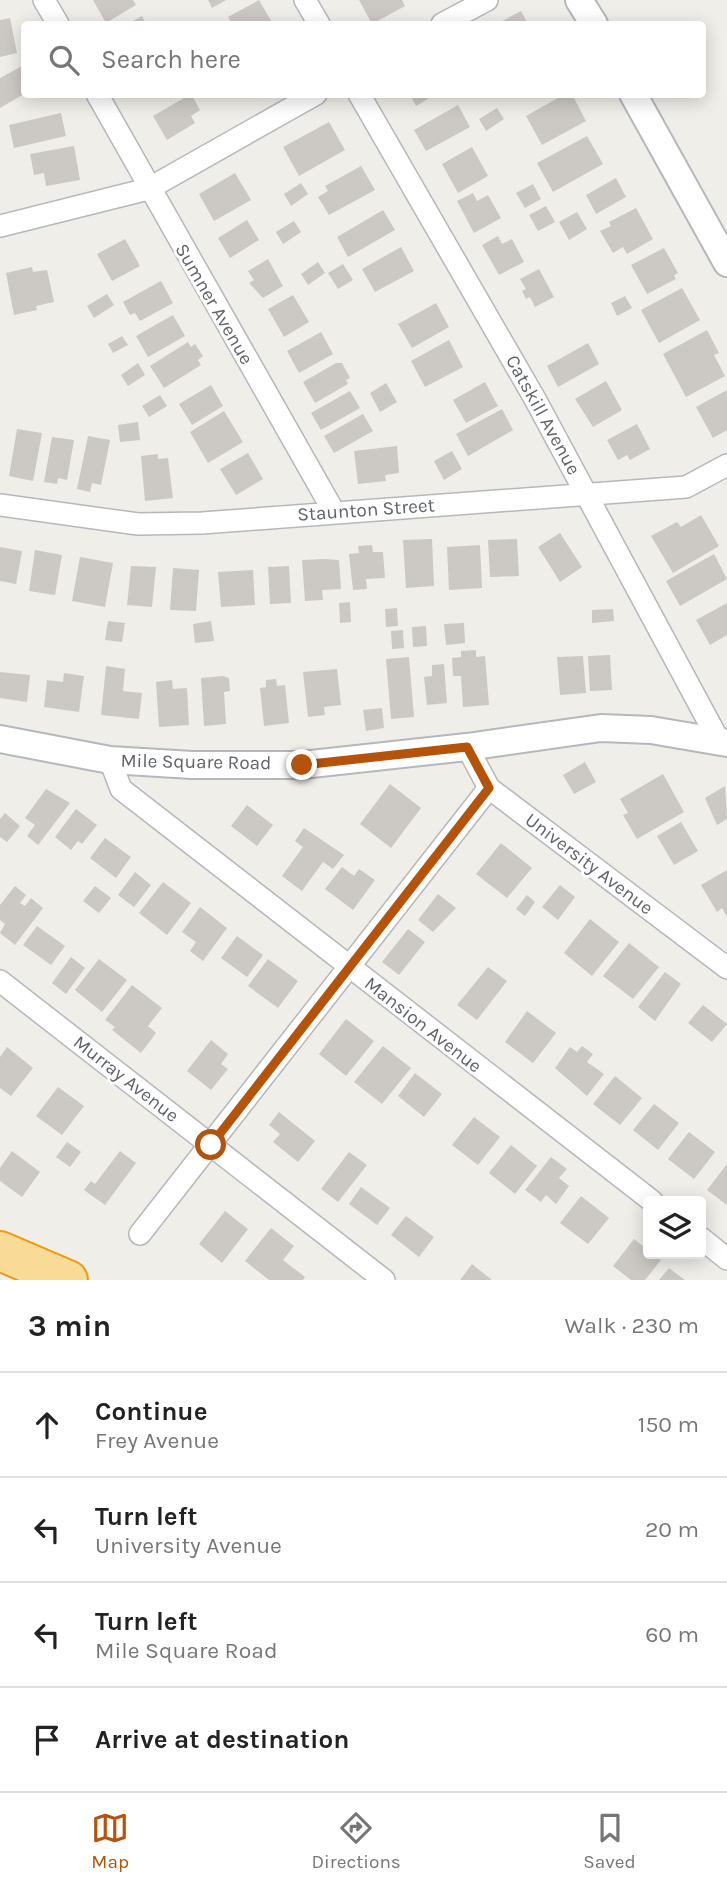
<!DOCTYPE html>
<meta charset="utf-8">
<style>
:root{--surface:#fff;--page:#f6f6f6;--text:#222;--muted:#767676;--line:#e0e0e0;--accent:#b45309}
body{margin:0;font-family:Karla,sans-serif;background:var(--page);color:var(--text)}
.controls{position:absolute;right:21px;bottom:21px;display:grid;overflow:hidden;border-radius:7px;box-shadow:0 4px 18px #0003}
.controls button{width:63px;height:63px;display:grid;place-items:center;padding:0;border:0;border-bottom:2px solid var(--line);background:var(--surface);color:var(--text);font:35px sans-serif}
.stop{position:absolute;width:21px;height:21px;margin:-16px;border:5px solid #b45309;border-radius:50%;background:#fff}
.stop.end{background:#b45309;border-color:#fff;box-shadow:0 2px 7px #0008}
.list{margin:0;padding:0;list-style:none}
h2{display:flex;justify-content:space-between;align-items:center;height:91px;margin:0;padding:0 28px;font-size:30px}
h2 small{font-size:23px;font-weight:400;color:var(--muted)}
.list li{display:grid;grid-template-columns:46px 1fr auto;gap:21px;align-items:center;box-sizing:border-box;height:105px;padding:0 28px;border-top:2px solid var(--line)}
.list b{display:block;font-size:26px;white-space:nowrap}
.list p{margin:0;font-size:23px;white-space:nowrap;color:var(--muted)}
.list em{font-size:23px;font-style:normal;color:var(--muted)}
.icon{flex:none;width:38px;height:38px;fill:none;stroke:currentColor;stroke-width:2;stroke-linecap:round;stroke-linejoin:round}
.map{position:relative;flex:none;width:727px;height:1280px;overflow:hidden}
.search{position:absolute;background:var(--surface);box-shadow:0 4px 18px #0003;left:21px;right:21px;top:21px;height:77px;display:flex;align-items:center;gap:18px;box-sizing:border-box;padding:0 24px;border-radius:7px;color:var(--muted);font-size:26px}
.sheet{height:511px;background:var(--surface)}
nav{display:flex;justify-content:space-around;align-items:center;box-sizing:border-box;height:98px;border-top:2px solid var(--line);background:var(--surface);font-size:19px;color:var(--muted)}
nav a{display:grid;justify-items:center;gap:4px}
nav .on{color:var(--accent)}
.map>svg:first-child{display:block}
.building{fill:#ccc9c4}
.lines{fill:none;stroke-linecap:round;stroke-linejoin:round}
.minor-casing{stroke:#b5b8bb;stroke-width:24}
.tertiary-casing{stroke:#b5b8bb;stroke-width:30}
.motorway-casing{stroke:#ef9909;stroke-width:42}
.minor{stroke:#fff;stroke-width:21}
.tertiary{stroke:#fff;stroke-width:26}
.motorway{stroke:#f9da96;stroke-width:38}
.route{stroke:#b45309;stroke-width:9}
.labels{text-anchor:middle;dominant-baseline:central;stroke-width:6;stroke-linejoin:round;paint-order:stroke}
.street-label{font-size:19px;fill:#5f6367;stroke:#fff}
</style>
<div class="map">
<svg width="727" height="1280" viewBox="0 0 727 1280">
<rect width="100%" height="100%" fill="#f0eee8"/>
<path class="building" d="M93,0h40l3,5 -30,18z
M208,0h18l-14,8z
M259,0l14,24h-41l-4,-7z
M359,0h43l3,6 -33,18z
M521,11l7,13h-31z
M142,16l4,8h-19z
M10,18l7,35 -17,4v-37z
M24,65v29l-24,14v-30z
M191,94l9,16 -9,6 4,7 -28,17 -14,-24z
M410,94h26l-20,12z
M565,94h7l14,27 -44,24 -16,-29z
M458,105l12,22 -44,24 -12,-21z
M497,108l7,11 -18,12 -7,-12z
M61,113l5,23 -52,12 -5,-23z
M329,122l16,28 -46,26 -16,-29z
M587,136l16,28 -50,28 -16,-29z
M74,146l6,34 -34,6 -2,-13 -10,2 -4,-21z
M472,147l16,29 -30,17 -16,-29z
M361,166l14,24 -46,25 -11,-18 10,-6 -3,-5z
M235,173l16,27 -37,21 -15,-27z
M616,178l10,19 -30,17 -10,-19z
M301,183l7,11 -17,12 -7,-12z
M533,184l8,15 -16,9 -9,-15z
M473,193l4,8 11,-6 13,23 -27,15 -17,-32z
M546,206l9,16 -17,9 -9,-16z
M636,208l17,31 -26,15 -4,-7 -10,6 -13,-22 11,-5 -2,-4z
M383,210l12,20 -47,27 -11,-20z
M577,212l10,17 -18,11 -10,-18z
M247,220l12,20 -29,18 -12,-20z
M294,221l7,11 -18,12 -7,-12z
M498,236l4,8 10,-5 12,23 -25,13 -17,-30z
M125,239l15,27 -28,15 -15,-27z
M401,247l13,24 -39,21 -13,-23z
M664,248l14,25 -4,2 2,4 -29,15 -16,-29z
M268,259l15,27 -20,12 -14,-15 5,-3 -6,-9z
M318,262l7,11 -17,12 -7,-11z
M343,264l10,16 -15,9 -10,-16z
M32,267l1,5 14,-2 7,32 -18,4 1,4 -23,5 -8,-42z
M539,269l15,28 -19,10 -5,-10 -4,2 -4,-8 4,-2 -6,-10z
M161,281l12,22 -33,18 -5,-8 -5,2 -7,-13z
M682,288l18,32 -41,23 -18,-33z
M107,294l7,11 -20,13 -7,-12z
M293,295l16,27 -25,15 -16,-28z
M625,296l7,12 -15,8 -6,-13z
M436,303l13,24 -37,21 -14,-24z
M173,315l12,21 -37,21 -12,-21z
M707,330l12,23 -5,2 11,21 -39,21 -23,-43z
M321,332l12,22 -34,19 -12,-22z
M122,336l6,9 -15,8 -5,-9z
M449,340l14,27 -38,20 -14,-26z
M188,342l3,5 4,-3 8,12 -5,4 3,5 -37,23 -14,-22z
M588,343l11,21 -41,23 -11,-21z
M138,363l7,12 -17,11 -7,-11z
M336,363h6l8,15 -4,2 2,4 -33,19 -12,-21z
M606,381l16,29 -29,17 -18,-28z
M485,382l13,24 -32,17 -13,-23z
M386,383l11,19 -17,10 -10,-19z
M211,385l12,21 -31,19 -13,-21z
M727,390v40l-14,8 -17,-31z
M350,391l10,17 -39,22 -10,-17z
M160,395l7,11 -18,11 -7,-11z
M502,409l11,21 -45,26 -12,-22z
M224,411l19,31 -35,21 -18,-31z
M363,414l10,17 -39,22 -10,-17z
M138,422l2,18 -20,2 -2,-17z
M637,424l13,25 -20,11 -3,-5 -9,5 -11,-20z
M17,429l25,4 -9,48 -24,-5z
M88,436l22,4 -9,45 -9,-2 -2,9 -13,-3z
M52,437l22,3 -7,40 -9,-2 -1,6 -13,-2z
M397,446l2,27 -14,2 1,6 -28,3 -4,-33z
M452,451l10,18 -18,11 -10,-19z
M248,453l15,26 -27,16 -16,-26z
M158,454v5l10,-1 5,40 -28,3 -4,-45z
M701,515l18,31 -46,27 -22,-37 26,-14 4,5z
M560,533l22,34 -22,15 -22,-35z
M432,539l2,47 -28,2 -3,-48z
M517,539l2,37 -29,1 -2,-37z
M372,545l1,7h10l2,26 -19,1 1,10 -14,1 -4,-36 10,-1 -1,-7z
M480,545l2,43 -33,2 -2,-43z
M0,547l22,4 -6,33 -16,-3z
M35,550l27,5 -7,40 -26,-4z
M714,554l13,25 -47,27 -14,-25z
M80,557l33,6 -8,44 -33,-6z
M324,559l15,1 2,29 -19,1 1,10 -18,1 -3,-41z
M131,566l25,1 -4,40 -25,-2z
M289,566l2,37 -21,1 -2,-37z
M173,568l26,2 -3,41 -26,-1z
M253,570l2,35 -34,2 -3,-35z
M350,602l1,20 -11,1 -1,-20z
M727,603v32l-17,10 -14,-25z
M397,608l1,18 -12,1 -1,-18z
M613,609l1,12 -22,2v-13z
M108,621l17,2 -3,19 -17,-2z
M211,621l3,20 -19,2 -2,-19z
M464,623l1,20 -19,2 -2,-21z
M426,626l1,20 -14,1 -1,-20z
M403,630l1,18 -12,1 -1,-18z
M476,650v7l9,-1 4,49 -26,2 -2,-31h-8l-1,-18 9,-1v-6z
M610,655l2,35 -22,1 -2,-35z
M583,656l3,37 -26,2 -3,-38z
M409,657l5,60 -23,2 -5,-60z
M444,664l3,39 -20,2 -3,-28 8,-1v-11z
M106,666l19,3 -2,22 19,2 -3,26 -38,-4z
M337,669l4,36 -17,2 1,8 -17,2 -5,-45z
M0,672l30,3 -3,27 -27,-4z
M64,673l20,3 -5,36 -35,-5 3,-27 16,2z
M223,676l6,2 1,13 -6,1 2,32 -22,2 -3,-48z
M276,679l1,7 8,-1 4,38 -25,3 -4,-38 6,-1v-7z
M172,680l1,9 14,-1 2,37 -30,2 -3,-45z
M382,708l2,20 -18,3 -3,-21z
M585,762l11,20 -22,12 -11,-19z
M663,774l21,38 -47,27 -14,-24 5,-2 -8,-14z
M390,784l31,24 -30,40 -31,-24z
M725,786l2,33 -10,6 -12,-27z
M46,789l24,14 -32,42 -11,-9 8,-11 -10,-7z
M247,805l26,20 -16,21 -26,-20z
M76,809l21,16 -15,19 -4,-3 -7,9 -16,-13z
M5,813l15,13 -13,16 -7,-5v-18z
M681,822l17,29 -24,14 -17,-29z
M304,828l40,27 -11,14 -10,-7 -21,29 -20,-15 21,-29 -8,-6z
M105,838l26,19 -15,21 -26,-20z
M501,843l31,25 -25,30 -31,-24z
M342,867l12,9 5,-7 16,11 -22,30 -28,-21z
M727,870v47l-5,-9 -5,4 -16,-27z
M135,872l16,13 -17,22 -16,-12z
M163,882l28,21 -24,32 -28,-22z
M560,885l15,12 -17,23 -16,-13z
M15,886l11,9 -6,8 5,3 6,-8 12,10 -28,37 -15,-12 5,-9 -5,-4v-15z
M95,886l16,12 -12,15 -16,-12z
M438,894l18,14 -23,24 -15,-12z
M527,895l8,7 -10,14 -9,-7z
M200,907l27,21 -24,33 -13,-10 6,-9 -14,-10z
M590,919l29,23 -27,34 -28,-23z
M37,926l28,20 -14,19 -28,-20z
M408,929l17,13 -26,33 -17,-13z
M237,936l26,19 -16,22 -26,-19z
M629,943l30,24 -26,32 -30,-23z
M71,957l14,11 -19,26 -14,-11z
M99,959l28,21 -25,32 -27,-22z
M268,959l30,22 -20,27 -30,-22z
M488,967l19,14 -30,39 -20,-15z
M665,972l16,12 -26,37 -17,-14z
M132,985l30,23 -14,18 8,7 -15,20 -29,-23 3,-3 -10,-7z
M703,1005l24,19 -15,18 -24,-19z
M527,1011l29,22 -23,30 -28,-21z
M346,1019l28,22 -28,35 -27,-22z
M211,1040l17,14 -7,10 7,5 -17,21 -24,-19z
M383,1046l28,22 -29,36 -28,-22z
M582,1046l11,8 -6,8 17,12 -17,22 -32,-28 15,-21 7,5z
M7,1047l26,21 -22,28 -11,-8v-31z
M415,1073l27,21 -18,23 -26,-21z
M615,1076l27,22 -22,27 -27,-21z
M58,1087l26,19 -22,29 -26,-19z
M654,1104l25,19 -21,27 -25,-20z
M279,1112l36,29 -17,21 -25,-20 7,-8 -11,-9z
M474,1117l26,20 -22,28 -26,-20z
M689,1132l26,20 -21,27 -26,-20z
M67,1142l14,10 -11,15 -14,-10z
M511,1145l26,21 -22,28 -26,-21z
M12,1151l28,21 -18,25 -22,-16v-13z
M120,1151l16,12 -31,42 -21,-15 7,-9 4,3z
M349,1152l18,13 -29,37 -17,-13z
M551,1157l16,12 -8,9 10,8 -13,18 -10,-9 -5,7 -16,-12z
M727,1164v41l-20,-15z
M361,1187l29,21 -13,17 -28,-21z
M581,1196l28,22 -21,26 -28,-21z
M225,1211l23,18 -26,34 -23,-19z
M406,1216l28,21 -15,20 -28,-22z
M271,1228l23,18 -11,14 22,17 -2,3h-34l-24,-19z
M634,1239l14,11v4l13,6 -16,20h-14l-18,-14z
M472,1264l20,16h-32z
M669,1268l16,12h-26z"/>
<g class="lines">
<defs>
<path id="minor" d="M44,0l14,24
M305,0l14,24
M442,24l45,-24
M97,94l237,418
M359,94l176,305 184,342
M0,226l148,-37 168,-95
M0,505l138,19 64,-1 484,-36 41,-22
M467,747l22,41 238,180
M110,760l11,29 531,412
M0,981l384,299
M140,1234l349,-446
M701,1238l26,21"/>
<path id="tertiary" d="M579,0l15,24
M633,94l94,169
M0,739l110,21 82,5h110l165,-18 134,-19 50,2 76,13"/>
<path id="motorway" d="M0,1251l68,29"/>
</defs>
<use href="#minor" class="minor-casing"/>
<use href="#tertiary" class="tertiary-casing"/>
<use href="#motorway" class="motorway-casing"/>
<use href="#minor" class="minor"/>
<use href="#tertiary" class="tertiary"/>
<use href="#motorway" class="motorway"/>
</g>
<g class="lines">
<path class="route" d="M211,1145l278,-357 -22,-41 -165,18"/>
</g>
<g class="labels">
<g class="street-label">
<text transform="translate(214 304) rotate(60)">Sumner Avenue</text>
<text transform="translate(543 415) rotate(61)">Catskill Avenue</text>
<text transform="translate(366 510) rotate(-4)">Staunton Street</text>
<text transform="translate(196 762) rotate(1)">Mile Square Road</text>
<text transform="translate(589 864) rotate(37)">University Avenue</text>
<text transform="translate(423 1025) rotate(38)">Mansion Avenue</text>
<text transform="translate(126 1079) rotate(38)">Murray Avenue</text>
</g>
</g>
</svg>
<div class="controls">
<button><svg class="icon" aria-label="layers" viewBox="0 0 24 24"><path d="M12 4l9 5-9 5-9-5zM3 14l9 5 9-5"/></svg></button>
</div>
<div class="stop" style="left:211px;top:1145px"></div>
<div class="stop end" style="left:302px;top:765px"></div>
<div class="search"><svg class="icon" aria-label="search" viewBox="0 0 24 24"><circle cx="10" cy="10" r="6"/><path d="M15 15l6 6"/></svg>Search here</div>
</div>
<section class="sheet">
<h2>3 min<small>Walk · 230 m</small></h2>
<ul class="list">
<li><svg class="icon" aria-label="ahead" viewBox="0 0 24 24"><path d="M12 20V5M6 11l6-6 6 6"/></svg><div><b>Continue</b><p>Frey Avenue</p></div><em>150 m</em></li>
<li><svg class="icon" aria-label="left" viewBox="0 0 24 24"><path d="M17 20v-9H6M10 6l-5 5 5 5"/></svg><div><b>Turn left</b><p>University Avenue</p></div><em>20 m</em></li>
<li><svg class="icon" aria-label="left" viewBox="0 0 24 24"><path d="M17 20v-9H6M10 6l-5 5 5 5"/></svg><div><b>Turn left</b><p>Mile Square Road</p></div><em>60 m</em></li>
<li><svg class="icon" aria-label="arrive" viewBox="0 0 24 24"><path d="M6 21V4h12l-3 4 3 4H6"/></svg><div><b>Arrive at destination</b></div></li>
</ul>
</section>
<nav>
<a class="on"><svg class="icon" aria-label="map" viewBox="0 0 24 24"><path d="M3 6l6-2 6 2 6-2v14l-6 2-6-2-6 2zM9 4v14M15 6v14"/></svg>Map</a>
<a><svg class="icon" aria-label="directions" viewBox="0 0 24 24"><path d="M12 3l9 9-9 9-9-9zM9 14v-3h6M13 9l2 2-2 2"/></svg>Directions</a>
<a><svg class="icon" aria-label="saved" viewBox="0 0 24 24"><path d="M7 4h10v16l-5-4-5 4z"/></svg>Saved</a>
</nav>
